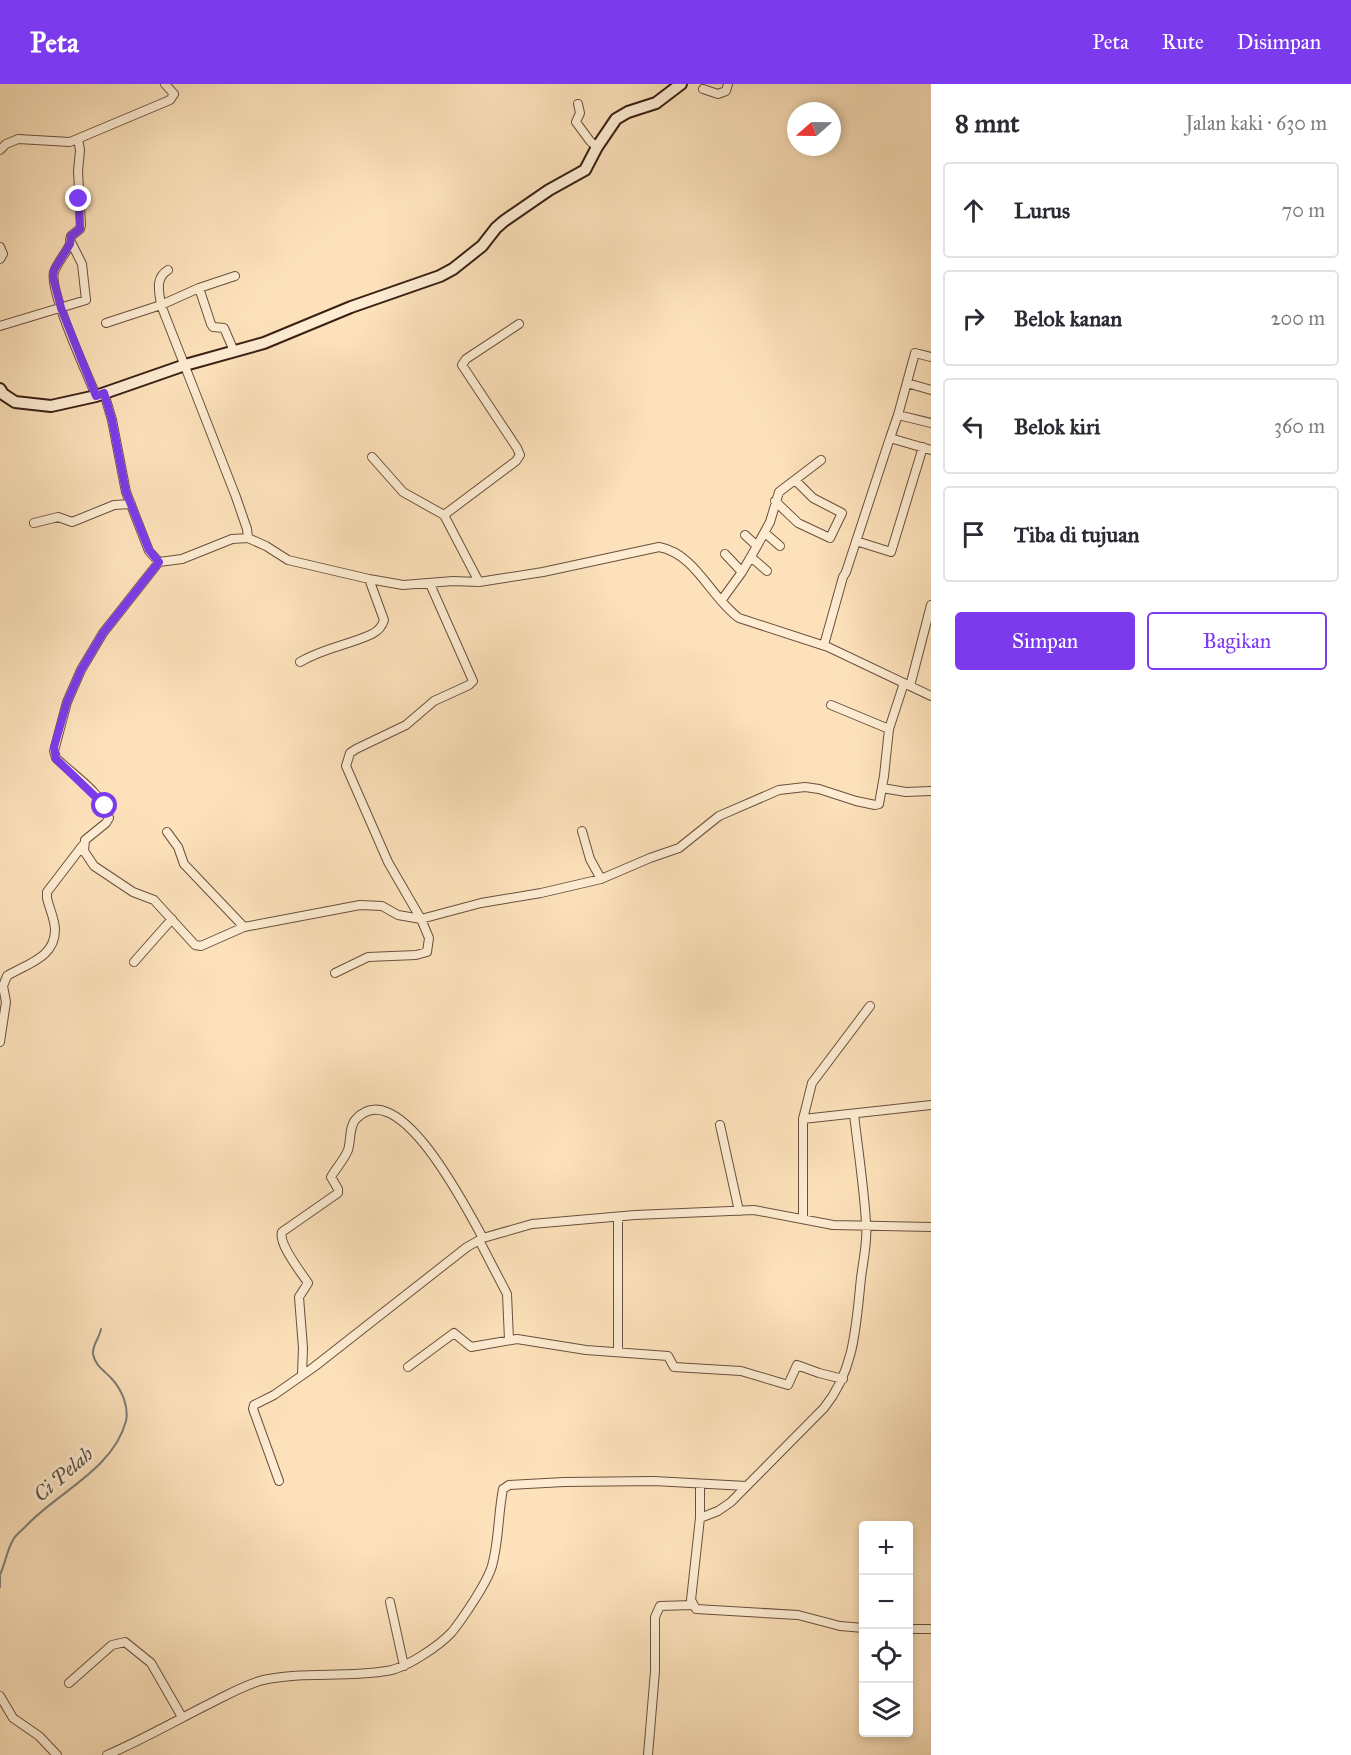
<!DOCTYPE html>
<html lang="id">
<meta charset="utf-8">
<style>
:root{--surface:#fff;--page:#f2f2f3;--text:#2b2b33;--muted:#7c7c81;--line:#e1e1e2;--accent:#7c3aed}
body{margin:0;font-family:"IM FELL Great Primer",serif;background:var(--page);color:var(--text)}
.controls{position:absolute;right:18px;bottom:18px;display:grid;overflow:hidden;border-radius:6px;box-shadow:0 3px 9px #0003}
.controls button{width:54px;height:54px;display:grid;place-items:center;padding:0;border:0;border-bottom:2px solid var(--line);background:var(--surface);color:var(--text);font:30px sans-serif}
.compass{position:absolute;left:787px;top:18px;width:54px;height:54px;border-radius:50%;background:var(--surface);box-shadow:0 3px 9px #0003;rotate:250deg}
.stop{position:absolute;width:18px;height:18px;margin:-14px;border:4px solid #7c3aed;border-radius:50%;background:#fff}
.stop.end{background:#7c3aed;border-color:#fff;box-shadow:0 2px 6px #0008}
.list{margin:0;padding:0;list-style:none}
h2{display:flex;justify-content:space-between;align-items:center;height:78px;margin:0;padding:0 24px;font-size:26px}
h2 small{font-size:20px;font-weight:400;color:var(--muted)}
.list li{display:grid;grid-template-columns:39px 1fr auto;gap:18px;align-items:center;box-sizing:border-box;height:96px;margin:0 12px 12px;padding:0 12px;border:2px solid var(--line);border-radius:6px}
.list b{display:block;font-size:22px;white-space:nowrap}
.list em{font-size:20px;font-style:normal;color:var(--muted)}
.actions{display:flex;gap:12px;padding:18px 24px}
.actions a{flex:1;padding:14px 0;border:2px solid var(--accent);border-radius:6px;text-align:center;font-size:21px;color:var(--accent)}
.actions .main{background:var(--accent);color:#fff}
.icon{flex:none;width:33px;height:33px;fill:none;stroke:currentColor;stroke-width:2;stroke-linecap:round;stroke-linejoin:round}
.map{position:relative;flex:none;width:931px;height:1671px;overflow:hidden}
header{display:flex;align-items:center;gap:36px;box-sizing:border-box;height:84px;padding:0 30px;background:var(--accent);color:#fff}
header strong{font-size:28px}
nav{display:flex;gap:33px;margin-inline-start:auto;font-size:21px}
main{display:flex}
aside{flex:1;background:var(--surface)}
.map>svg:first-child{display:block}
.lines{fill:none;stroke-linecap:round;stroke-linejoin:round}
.stream{stroke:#7b7c78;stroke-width:2}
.street-casing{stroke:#6a503d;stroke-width:10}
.secondary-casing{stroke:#3a1f13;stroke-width:14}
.street{stroke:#fdecd2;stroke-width:8}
.secondary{stroke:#fdecd2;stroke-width:10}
.route{stroke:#7c3aed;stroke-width:8}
.labels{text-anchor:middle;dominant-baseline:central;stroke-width:6;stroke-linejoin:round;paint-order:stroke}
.water-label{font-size:20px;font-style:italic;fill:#5a4e46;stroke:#fdecd2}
</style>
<header>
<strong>Peta</strong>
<nav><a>Peta</a><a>Rute</a><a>Disimpan</a></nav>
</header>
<main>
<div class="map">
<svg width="931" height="1671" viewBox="0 0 931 1671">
<rect width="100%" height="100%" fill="#fce1ba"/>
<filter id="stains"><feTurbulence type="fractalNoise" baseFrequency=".00333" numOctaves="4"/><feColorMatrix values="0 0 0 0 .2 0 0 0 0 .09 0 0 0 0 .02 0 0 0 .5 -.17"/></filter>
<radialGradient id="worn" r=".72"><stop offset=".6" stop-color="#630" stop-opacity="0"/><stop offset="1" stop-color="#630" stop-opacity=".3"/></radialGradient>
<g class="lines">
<path class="stream" d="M0,1491c5,-11 7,-25 13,-35 2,-5 8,-9 12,-13 31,-34 88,-57 101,-106 3,-14 -4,-31 -14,-42 -7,-8 -17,-13 -19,-25 -1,-9 7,-17 8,-25
M0,1493v10"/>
<defs>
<path id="street" d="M703,5l15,5 8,-3 2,-7
M578,20l2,9 -4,9 14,19 7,6
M0,66l6,-6 12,-5 52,3 100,-42 4,-6 -9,-10
M70,160c-4,9 -13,19 -16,28 -5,20 33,101 42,124
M0,163l3,7 -3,5
M168,186c-13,8 -9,21 -7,35l75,192 11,32 1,9
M199,204l36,-12
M106,239l55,-18 38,-17 12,36 2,3 11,1 10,23
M0,242l86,-26 -4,-36 -12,-24 1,-4 9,-7 1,-4 -3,-54 2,-21 -2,-11
M931,273l-16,-4 -17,62 33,8
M907,299l24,7
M104,309l8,27 14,72 23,59 10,11 23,-3 50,-20 16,-1 18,8 22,14 81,19 34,6 50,-4 26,1 64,-10 116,-25c37,7 51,50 80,71l89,29 103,49
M898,331l-8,23 41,12
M372,373l31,35 41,23 35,67
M775,417l23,22 32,15 12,-25 -29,-15 -18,-18
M444,431l72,-54 4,-6 -3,-7 -55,-83 4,-6 53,-35
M34,439l24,-6 14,5 42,-17 17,-1
M765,449l15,13
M856,457l35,11 32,-105
M757,462l13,-24 9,-30 42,-32
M752,474l15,13
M159,478l-56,71 -22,37 -14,32 -13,49 2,7c18,18 47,35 53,60l-3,5 -21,17 -1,11 10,15 39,26 21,8 41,45 6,1 43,-19 116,-22 22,1 16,9 23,4 60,-16 60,-10 60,-14 49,-21 29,-10 40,-32 60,-26 26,-3 14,2 37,12 19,4 4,-1 5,-28 5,-47 15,-46
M742,488l15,-26 -12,-11
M721,517l21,-29 -17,-18
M824,561l19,-68 3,-5 44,-134
M300,578c23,-14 49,-17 72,-28 6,-3 10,-7 12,-14l-15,-41
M910,602l21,-81
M831,621l58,24
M882,704l24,4 24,-1
M582,747l8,28 11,20
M167,748l11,15 6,17 60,63
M134,878l38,-43
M335,889l33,-16 48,-2 11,-3 2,-14 -8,-19 -33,-57 -42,-96 4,-13 6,-4 50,-24 28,-24 35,-16 4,-4 -43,-97
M0,958l6,-40 -3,-16 4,-10c19,-12 48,-18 48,-46 0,-11 -6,-22 -8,-32v-6l36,-47
M854,1030c4,36 10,73 12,109 2,18 -3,38 -5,55 -5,47 -6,92 -37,130l-93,94 -13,9 -18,7 -9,82 5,9 102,6 42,11 24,2
M803,1035l128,-14
M720,1041l19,86
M803,1135v-100l9,-36 58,-77
M479,1156l28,54 2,46
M618,1268v-135
M408,1283l46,-34 17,14 46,-8 69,11 82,6 6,11 67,4 47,14 9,-20 22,8 24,6
M302,1290l1,-26 -4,-51 9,-14c-7,-11 -30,-39 -26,-51l56,-39v-4l-7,-12c5,-9 13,-17 17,-27 3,-9 1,-24 8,-31 43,-46 111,91 127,119
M279,1397l-26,-72 1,-4 20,-10 40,-28 153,-120 16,-9 49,-14 103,-9 119,-5 79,15 98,2
M700,1400v34
M390,1518l14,64
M908,1545h23
M69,1599l43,-38 13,-3 26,21 31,54
M0,1612l13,22 26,18 18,19
M107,1671c35,-15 68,-34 102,-51 18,-9 35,-19 54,-24 40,-9 82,-2 123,-9 19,-2 53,-25 66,-39 11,-14 35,-49 40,-66 7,-25 6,-52 11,-77l6,-4 55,-3 90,-1 92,5
M648,1671l7,-84v-54l5,-11 32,-1"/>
<path id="secondary" d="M0,305l3,5 12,8 36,4 45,-10 89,-31 79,-22 87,-36 89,-31 13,-7 29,-23 14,-18 8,-7 45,-31 36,-20 12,-23 19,-28 12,-7 28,-9 25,-19"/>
</defs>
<use href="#street" class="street-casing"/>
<use href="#secondary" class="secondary-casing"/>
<use href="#street" class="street"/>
<use href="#secondary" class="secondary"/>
</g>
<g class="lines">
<path class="route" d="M79,115l1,30 -9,7 -1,8 -16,26 -1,7 8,31 35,88 8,-3 8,27 14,72 23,58 10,12 -56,71 -22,37 -14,32 -13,45 2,12 49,47"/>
</g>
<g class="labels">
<g class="water-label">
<text transform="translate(63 1390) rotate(-41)">Ci Pelah</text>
</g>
</g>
<rect width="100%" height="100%" filter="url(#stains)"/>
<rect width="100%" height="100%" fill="url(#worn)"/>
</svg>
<div class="controls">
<button>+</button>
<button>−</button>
<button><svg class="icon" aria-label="locate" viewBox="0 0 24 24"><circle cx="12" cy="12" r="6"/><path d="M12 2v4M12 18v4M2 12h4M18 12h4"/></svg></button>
<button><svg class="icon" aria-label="layers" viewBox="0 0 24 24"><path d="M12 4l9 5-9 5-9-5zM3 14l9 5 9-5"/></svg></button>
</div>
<svg class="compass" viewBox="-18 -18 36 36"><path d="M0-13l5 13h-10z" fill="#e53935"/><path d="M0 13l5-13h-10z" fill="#7c7c81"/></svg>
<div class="stop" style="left:105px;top:722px"></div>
<div class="stop end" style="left:79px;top:115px"></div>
</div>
<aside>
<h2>8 mnt<small>Jalan kaki · 630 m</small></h2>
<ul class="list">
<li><svg class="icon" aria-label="ahead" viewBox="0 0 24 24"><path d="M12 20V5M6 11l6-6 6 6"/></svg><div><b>Lurus</b></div><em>70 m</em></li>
<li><svg class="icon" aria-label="right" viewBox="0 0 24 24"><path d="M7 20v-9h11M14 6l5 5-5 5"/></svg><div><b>Belok kanan</b></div><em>200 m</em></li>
<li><svg class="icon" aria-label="left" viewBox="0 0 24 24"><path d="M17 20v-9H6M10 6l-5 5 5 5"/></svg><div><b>Belok kiri</b></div><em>360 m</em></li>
<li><svg class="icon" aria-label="arrive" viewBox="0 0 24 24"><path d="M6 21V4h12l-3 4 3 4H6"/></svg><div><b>Tiba di tujuan</b></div></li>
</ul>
<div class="actions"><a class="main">Simpan</a><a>Bagikan</a></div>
</aside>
</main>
